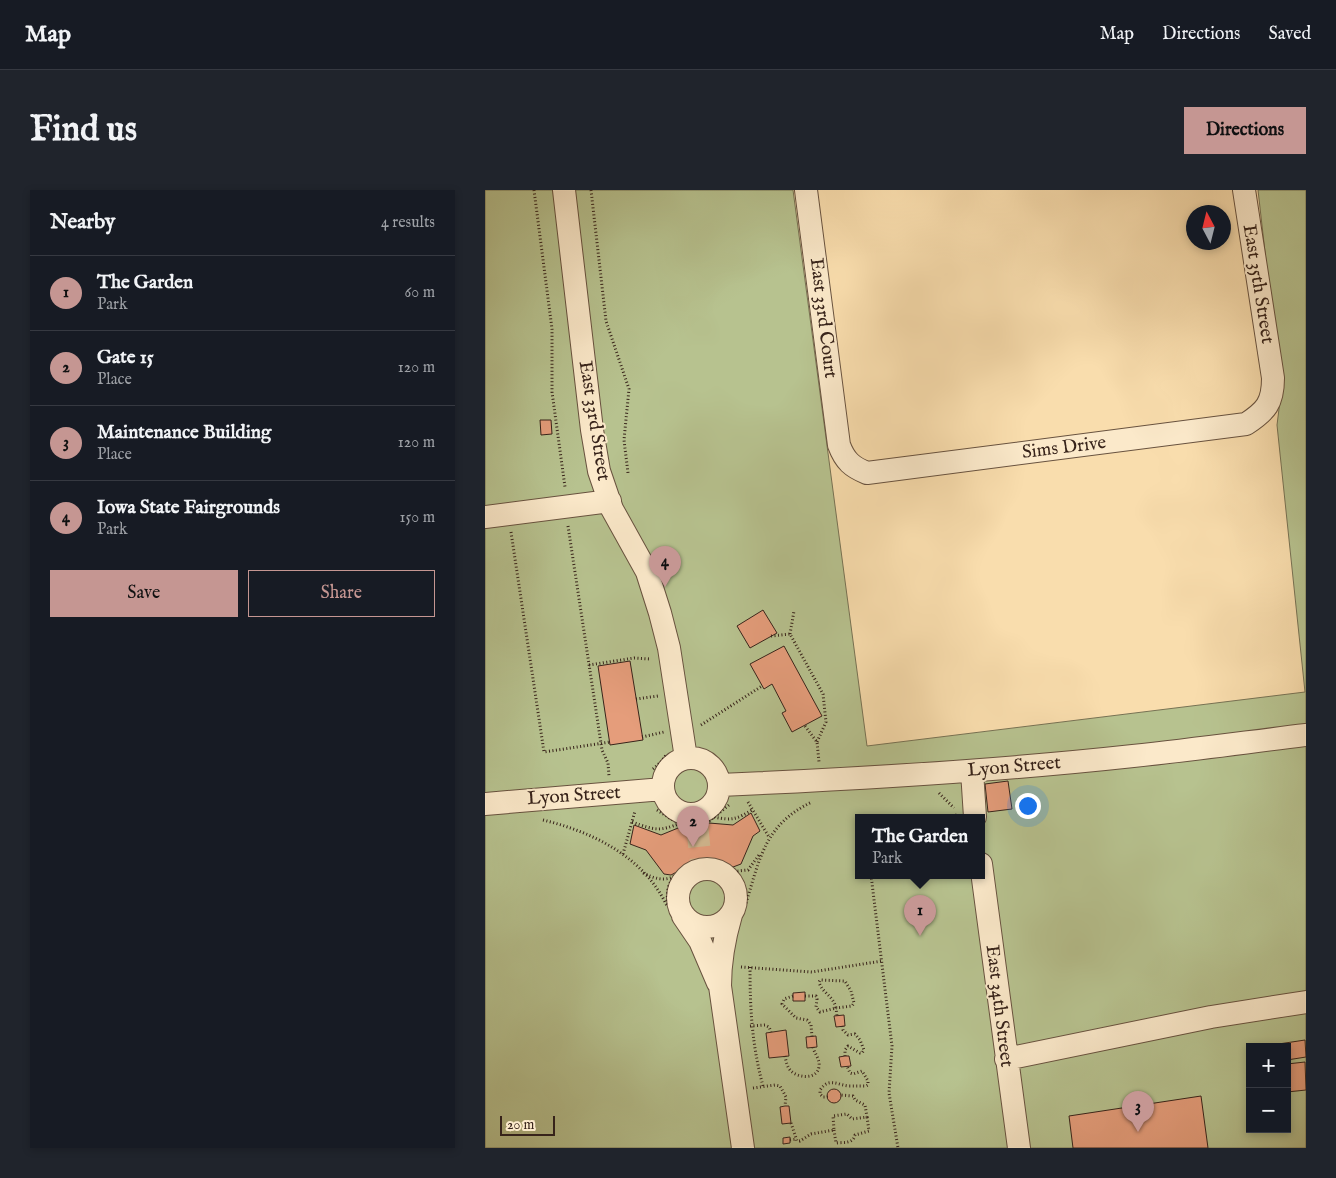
<!DOCTYPE html>
<meta charset="utf-8">
<style>
:root{--surface:#171b24;--page:#20242c;--text:#f1f3f6;--muted:#9ea1a6;--line:#363941;--accent:#c59692}
body{margin:0;font-family:"IM FELL English",serif;background:var(--page);color:var(--text)}
.controls{position:absolute;right:15px;bottom:15px;display:grid;overflow:hidden;border-radius:0px;box-shadow:0 2px 8px #0003}
.controls button{width:45px;height:45px;display:grid;place-items:center;padding:0;border:0;border-bottom:1px solid var(--line);background:var(--surface);color:var(--text);font:25px sans-serif}
.compass{position:absolute;left:701px;top:15px;width:45px;height:45px;border-radius:50%;background:var(--surface);box-shadow:0 2px 8px #0003;rotate:353deg}
.scale{position:absolute;left:15px;bottom:12px;width:55px;box-sizing:border-box;padding-left:5px;border:2px solid #37231a;border-top:0;font-size:14px;line-height:18px;white-space:nowrap;color:#37231a;-webkit-text-stroke:4px #fbe9ca;paint-order:stroke}
.you{position:absolute;left:542px;top:615px;width:18px;height:18px;margin:-12px;border:4px solid #fff;border-radius:50%;background:#1a73e8;box-shadow:0 0 0 8px #1a73e833}
.badge{display:grid;place-items:center;width:32px;height:32px;border-radius:50%;background:var(--accent);color:#111;font-size:16px;font-weight:700}
.pin{position:absolute;translate:-50% -41px;filter:drop-shadow(0 1px 2px #0008)}
.pin::after{content:'';position:absolute;top:26px;width:18px;height:15px;background:inherit;clip-path:polygon(0 0,100% 0,50% 100%)}
.popup{position:absolute;left:370px;top:624px;width:130px;height:65px;box-sizing:border-box;display:grid;place-content:center;border-radius:0px;background:var(--surface);filter:drop-shadow(0 1px 4px #0005);font-size:16px;white-space:nowrap;color:var(--muted)}
.popup b{font-size:19px;color:var(--text)}
.popup::after{content:'';position:absolute;left:50%;top:100%;margin-left:-10px;border:10px solid transparent;border-top-color:var(--surface)}
.list{margin:0;padding:0;list-style:none}
h2{display:flex;justify-content:space-between;align-items:center;height:65px;margin:0;padding:0 20px;font-size:21px}
h2 small{font-size:16px;font-weight:400;color:var(--muted)}
.list li{display:grid;grid-template-columns:32px 1fr auto;gap:15px;align-items:center;box-sizing:border-box;height:75px;padding:0 20px;border-top:1px solid var(--line)}
.list b{display:block;font-size:19px;white-space:nowrap}
.list p{margin:0;font-size:16px;white-space:nowrap;color:var(--muted)}
.list em{font-size:16px;font-style:normal;color:var(--muted)}
.actions{display:flex;gap:10px;padding:15px 20px}
.actions a{flex:1;padding:11px 0;border:1px solid var(--accent);border-radius:0px;text-align:center;font-size:18px;color:var(--accent)}
.actions .main{background:var(--accent);color:#111}
.map{position:relative;flex:none;width:821px;height:958px;overflow:hidden;border-radius:0px}
header{display:flex;align-items:center;gap:30px;box-sizing:border-box;height:70px;padding:0 25px;background:var(--surface);border-bottom:1px solid var(--line)}
header strong{font-size:24px}
nav{display:flex;gap:28px;margin-inline-start:auto;font-size:18px}
.intro{display:flex;align-items:center;justify-content:space-between;box-sizing:border-box;height:120px;padding:0 30px}
h1{margin:0;font-size:35px}
.button{padding:12px 22px;border-radius:0px;background:var(--accent);color:#111;font-size:18px;font-weight:700}
main{display:flex;gap:30px;padding:0 30px}
aside{flex:1;background:var(--surface);border-radius:0px;box-shadow:0 2px 8px #0003}
.map>svg:first-child{display:block}
.green{fill:#b7c28f;stroke:#777254;fill-rule:evenodd}
.building{fill:#e59d7b;stroke:#37231a}
.lines{fill:none;stroke-linecap:round;stroke-linejoin:round}
.minor-tunnel{stroke:#d2b890;stroke-width:22;stroke-dasharray:22 11;stroke-linecap:butt}
.minor-casing{stroke:#68523f;stroke-width:24}
.path{stroke:#37231a;stroke-width:3;stroke-dasharray:1 2.5;stroke-linecap:butt}
.minor{stroke:#fbe9ca;stroke-width:22}
.labels{text-anchor:middle;dominant-baseline:central;stroke-width:4;stroke-linejoin:round;paint-order:stroke}
.street-label{font-size:19px;fill:#37231a;stroke:#fbe9ca}
</style>
<header>
<strong>Map</strong>
<nav><a>Map</a><a>Directions</a><a>Saved</a></nav>
</header>
<div class="intro"><h1>Find us</h1><a class="button">Directions</a></div>
<main>
<aside>
<h2>Nearby<small>4 results</small></h2>
<ul class="list">
<li><span class="badge">1</span><div><b>The Garden</b><p>Park</p></div><em>60 m</em></li>
<li><span class="badge">2</span><div><b>Gate 15</b><p>Place</p></div><em>120 m</em></li>
<li><span class="badge">3</span><div><b>Maintenance Building</b><p>Place</p></div><em>120 m</em></li>
<li><span class="badge">4</span><div><b>Iowa State Fairgrounds</b><p>Park</p></div><em>150 m</em></li>
</ul>
<div class="actions"><a class="main">Save</a><a>Share</a></div>
</aside>
<div class="map">
<svg width="821" height="958" viewBox="0 0 821 958">
<rect width="100%" height="100%" fill="#f9ddad"/>
<filter id="stains"><feTurbulence type="fractalNoise" baseFrequency=".004" numOctaves="4"/><feColorMatrix values="0 0 0 0 .2 0 0 0 0 .09 0 0 0 0 .02 0 0 0 .5 -.17"/></filter>
<radialGradient id="worn" r=".72"><stop offset=".6" stop-color="#630" stop-opacity="0"/><stop offset="1" stop-color="#630" stop-opacity=".3"/></radialGradient>
<path class="green" d="M0,0h308l74,556 438,-54 -28,-267 4,-32 -23,-203h48v958h-821zM374,627h122v58h-122zM765,857h37v82h-37z"/>
<path class="building" d="M55,230h11l1,14 -11,1z
M278,420l14,23 -27,15 -13,-22z
M299,456l38,70 -30,16 -10,-19 4,-2 -14,-27 -8,5 -14,-25z
M145,471l13,79 -33,5 -12,-79z
M523,591l4,28 -24,3 -3,-28z
M266,623l9,18 -7,5 -12,28 -8,3 -14,-4 -17,-1 -16,5 -15,8 -7,-1 -18,-24 -16,-6 4,-19 27,10 22,-9 26,-3 24,2z
M320,802v9h-12v-8z
M359,825l1,11 -9,1 -2,-11z
M301,840l3,26 -20,2 -3,-25z
M331,846l1,11 -10,1 -1,-11z
M820,850l1,17 -19,3v-13h-15v-2z
M360,866h4l2,10 -10,1 -2,-10z
M820,872l1,28 -19,2v-28z
M342 906a7 7 0 1 1 14 0a7 7 0 1 1-14 0Z
M716,906l7,52h-135l-4,-32z
M300,916h4l2,17 -9,1 -2,-17z
M305,947v6l-7,1v-6z"/>
<g class="lines">
<path class="minor-tunnel" d="M212,635l4,37"/>
<defs>
<path id="minor" d="M79,0l28,240 7,41 13,38 35,63 13,41 9,35 17,110
M321,0l33,255c6,16 13,22 28,28l379,-49c20,-13 27,-21 27,-46l-29,-188
M0,327l125,-16
M178 596a28 28 0 1 1 56 0a28 28 0 1 1-56 0Z
M487,581l3,46
M235,595c138,-6 276,-14 413,-29 58,-6 115,-14 173,-21
M0,614l178,-15
M496,674l38,284
M193 708a29 29 0 1 1 58 0a29 29 0 1 1-58 0Z
M246,725c-7,24 -11,46 -11,71l23,162
M198,726l17,25 18,42
M521,869l205,-42 95,-15"/>
</defs>
<use href="#minor" class="minor-casing"/>
<path class="path" d="M49,0l18,139v63l13,95
M106,0l15,131 23,68 -5,51 4,33
M83,336l34,224 6,13 1,13
M26,342l33,220 66,-10
M305,444l4,-23
M286,446l19,-2 33,60 3,28 -9,20
M104,475l45,-7 16,1
M151,509l22,-3
M216,535l61,-39
M320,536l12,16 2,20
M157,547l22,-5
M168,579l8,-7 5,-7
M454,603l15,15
M263,612l21,35
M172,620l16,10 8,3 12,1 15,-2 21,-17
M229,627c18,4 23,2 38,-7
M453,627l19,-2
M58,630c50,12 101,37 124,86
M147,632c23,8 26,10 49,1
M138,664l12,-43
M249,680l4,1 10,-1 11,-15
M158,683c11,5 20,9 32,3
M386,685l21,171 -3,47 9,55
M261,713c14,-45 19,-79 66,-101
M183,714c-1,-6 -1,-13 1,-19 11,-23 58,-29 71,-6 5,7 4,15 4,23
M256,777l71,5 70,-11
M265,777c0,43 2,78 13,119
M308,806l-9,3 -2,5 14,14 11,2 2,2 2,3 1,12
M320,806h11l1,3 -1,8 4,5 16,-4c-3,-13 -14,-15 -17,-26l1,-2 25,1 6,10 3,12 -2,3 -16,2 1,8
M265,836l15,-1 4,2 2,5
M357,836l1,4 5,5 7,-1 5,6 4,10 -2,3h-2l-12,-7 -3,4v6
M300,866c1,5 2,11 6,15 7,7 27,9 28,-5 1,-7 -5,-13 -6,-19
M268,898l22,-3 5,1 6,11 -1,9
M343,907h-5l-3,-3v-4c9,-13 17,-5 29,-4 6,0 11,0 17,0l2,-1v-4l-6,-10 -9,3 -3,-1 -3,-7
M306,933l6,18h3l11,-7 23,-4 -1,-14 14,-2 5,5 15,-2 -2,-12 -10,-5 -2,-4 -12,-1
M349,940l2,13c8,-1 17,1 19,-8l14,-4 -2,-14
M305,950l7,-1"/>
<use href="#minor" class="minor"/>
</g>
<g class="labels">
<g class="street-label">
<text transform="translate(773 94) rotate(81)">East 35th Street</text>
<text transform="translate(338 128) rotate(83)">East 33rd Court</text>
<text transform="translate(109 231) rotate(81)">East 33rd Street</text>
<text transform="translate(579 258) rotate(-7)">Sims Drive</text>
<text transform="translate(529 577) rotate(-5)">Lyon Street</text>
<text transform="translate(89 606) rotate(-4)">Lyon Street</text>
<text transform="translate(514 816) rotate(83)">East 34th Street</text>
</g>
</g>
<rect width="100%" height="100%" filter="url(#stains)"/>
<rect width="100%" height="100%" fill="url(#worn)"/>
</svg>
<div class="controls">
<button>+</button>
<button>−</button>
</div>
<svg class="compass" viewBox="-18 -18 36 36"><path d="M0-13l5 13h-10z" fill="#e53935"/><path d="M0 13l5-13h-10z" fill="#9ea1a6"/></svg>
<div class="scale">20 m</div>
<div class="you"></div>
<div class="pin badge" style="left:435px;top:746px">1</div>
<div class="popup"><b>The Garden</b>Park</div>
<div class="pin badge" style="left:208px;top:657px">2</div>
<div class="pin badge" style="left:653px;top:942px">3</div>
<div class="pin badge" style="left:180px;top:397px">4</div>
</div>
</main>
